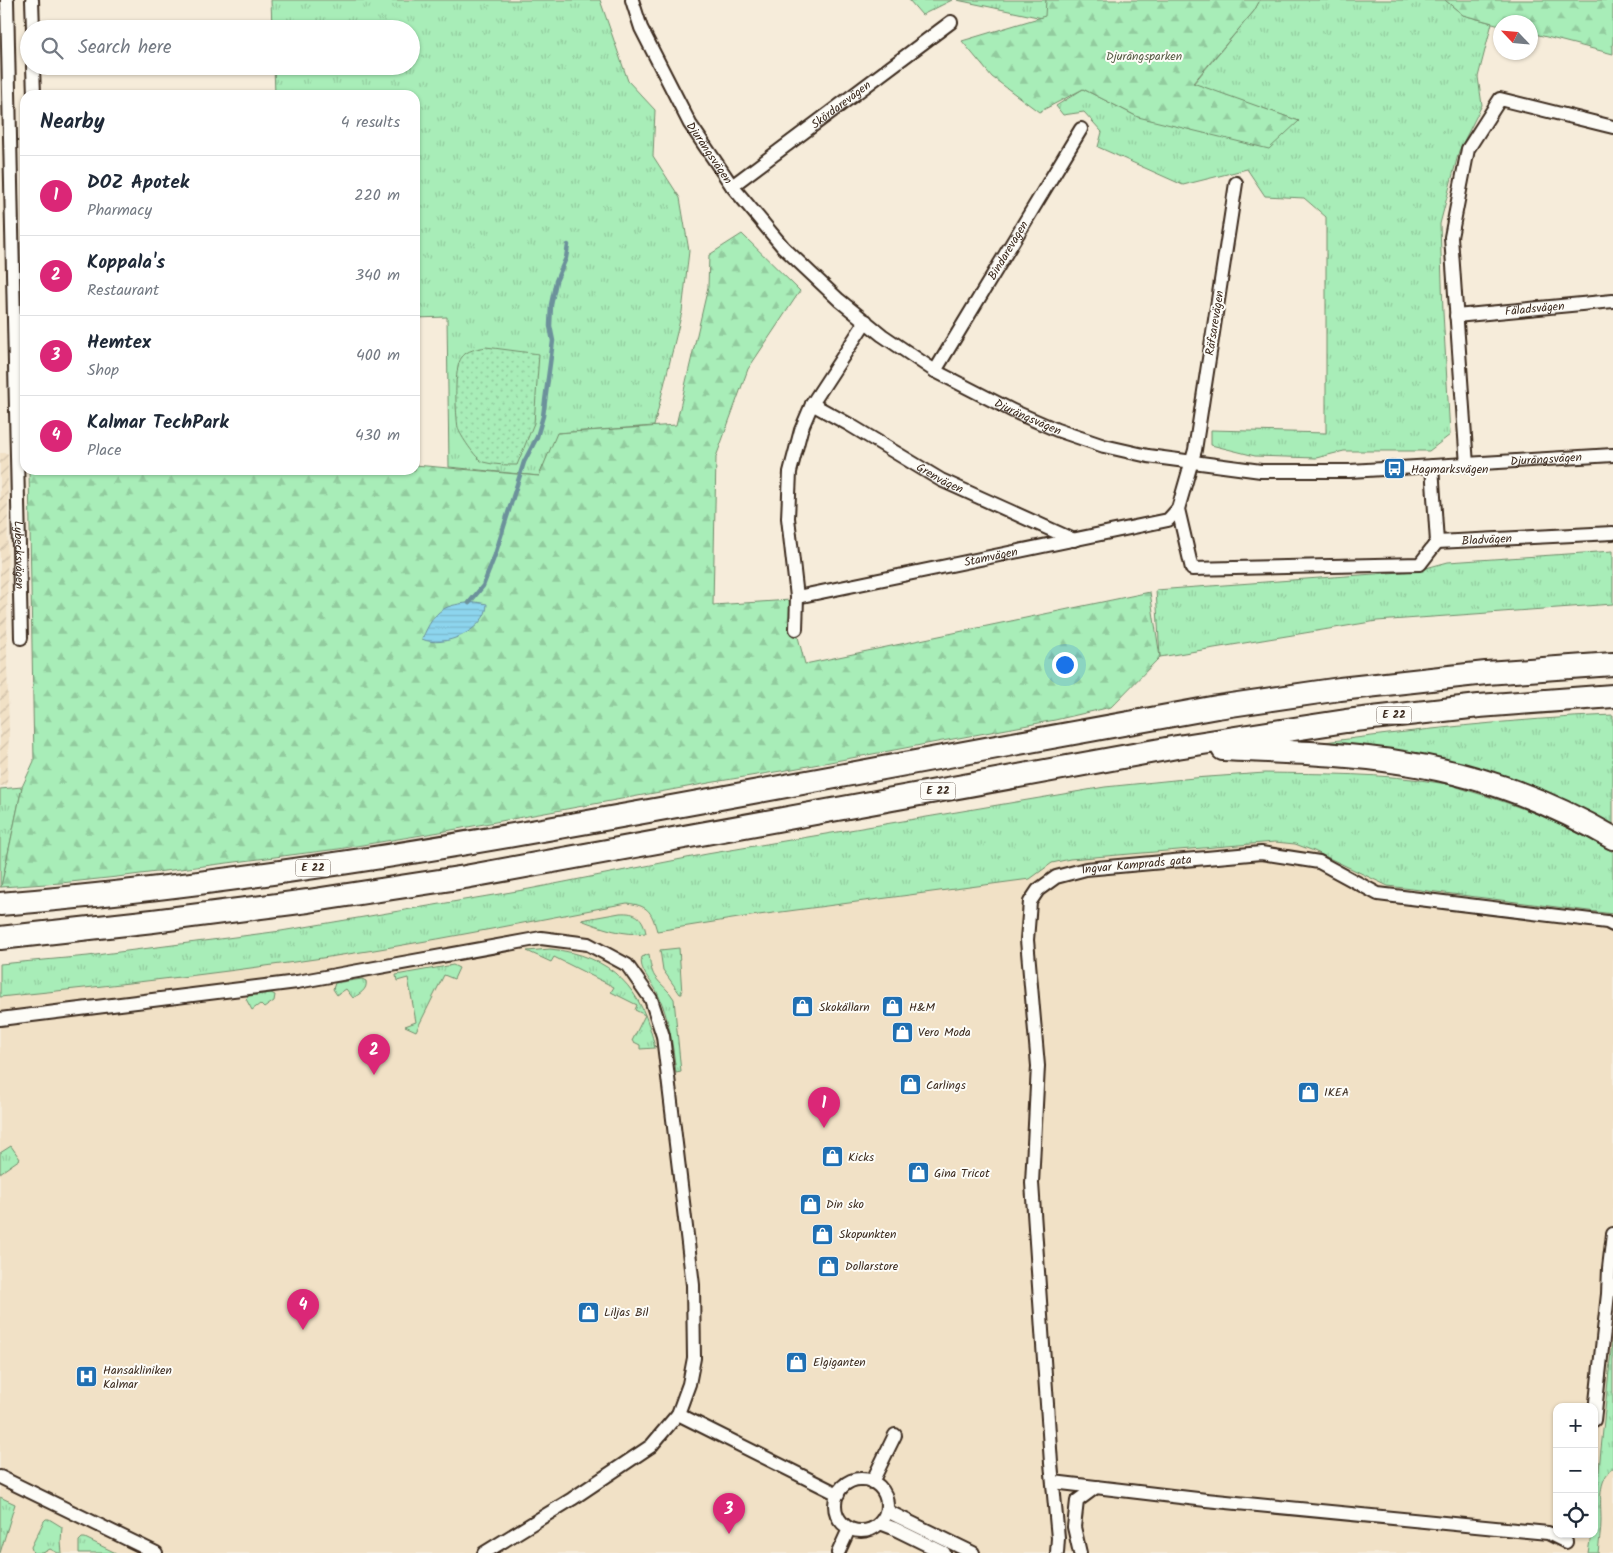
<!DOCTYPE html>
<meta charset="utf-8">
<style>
:root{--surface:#fff;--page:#f2f2f3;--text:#1f2937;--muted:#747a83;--line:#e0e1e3;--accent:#db2777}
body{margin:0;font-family:Kalam,sans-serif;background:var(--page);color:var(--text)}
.controls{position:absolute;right:15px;bottom:15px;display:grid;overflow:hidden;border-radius:10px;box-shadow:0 1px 4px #0004}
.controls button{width:45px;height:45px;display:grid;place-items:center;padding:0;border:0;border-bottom:1px solid var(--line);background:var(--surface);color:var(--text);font:25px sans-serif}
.compass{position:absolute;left:1493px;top:15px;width:45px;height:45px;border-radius:50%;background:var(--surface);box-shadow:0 1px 4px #0004;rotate:296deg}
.you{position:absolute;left:1064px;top:664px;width:18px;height:18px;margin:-12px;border:4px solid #fff;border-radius:50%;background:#1a73e8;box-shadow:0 0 0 8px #1a73e833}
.badge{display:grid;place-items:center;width:32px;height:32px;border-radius:50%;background:var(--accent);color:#fff;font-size:16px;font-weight:700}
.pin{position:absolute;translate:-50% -41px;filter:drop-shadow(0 1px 2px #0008)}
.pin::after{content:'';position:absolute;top:26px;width:18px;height:15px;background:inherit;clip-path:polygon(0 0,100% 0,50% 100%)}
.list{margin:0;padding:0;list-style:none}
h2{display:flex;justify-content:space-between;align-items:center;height:65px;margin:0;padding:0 20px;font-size:21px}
h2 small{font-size:16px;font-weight:400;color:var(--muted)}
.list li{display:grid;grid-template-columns:32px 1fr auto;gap:15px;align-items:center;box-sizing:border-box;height:80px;padding:0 20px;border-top:1px solid var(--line)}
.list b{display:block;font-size:19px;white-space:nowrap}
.list p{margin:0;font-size:16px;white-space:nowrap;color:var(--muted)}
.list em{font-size:16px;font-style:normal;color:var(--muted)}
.icon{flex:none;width:28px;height:28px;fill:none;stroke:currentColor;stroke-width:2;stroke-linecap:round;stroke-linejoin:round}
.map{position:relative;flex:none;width:1613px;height:1553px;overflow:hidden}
.search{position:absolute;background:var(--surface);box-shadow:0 1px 4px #0004;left:20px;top:20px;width:400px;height:55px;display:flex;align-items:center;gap:12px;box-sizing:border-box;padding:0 18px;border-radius:28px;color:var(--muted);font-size:19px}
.panel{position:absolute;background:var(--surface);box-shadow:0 1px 4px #0004;left:20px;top:90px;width:400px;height:385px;border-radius:15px}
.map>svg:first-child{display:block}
.built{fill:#f1e1c6;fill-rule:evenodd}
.industrial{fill:url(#industrial-furrows)}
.grass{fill:url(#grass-tufts);stroke:#728c6b}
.forest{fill:url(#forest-firs);stroke:#728c6b}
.garden{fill:url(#garden-dots);stroke:#728c6b}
.water{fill:url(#water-rules);stroke:#6c919b}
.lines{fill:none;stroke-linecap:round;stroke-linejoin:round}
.stream{stroke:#6c919b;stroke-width:4.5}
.street-casing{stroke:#3b2a1e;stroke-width:16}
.highway-casing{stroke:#3b2a1e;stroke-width:26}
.street{stroke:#fdfcf7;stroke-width:12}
.highway{stroke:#fdfcf7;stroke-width:22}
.labels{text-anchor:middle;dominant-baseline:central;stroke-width:4;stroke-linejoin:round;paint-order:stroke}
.shield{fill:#fdfcf7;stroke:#75695f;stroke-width:1}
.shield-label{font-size:11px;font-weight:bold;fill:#3b2a1e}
.park-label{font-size:12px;fill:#565b44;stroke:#fdfcf7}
.street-label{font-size:12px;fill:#3b2a1e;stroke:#fdfcf7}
.poi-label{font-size:12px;fill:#3b2a1e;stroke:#fdfcf7;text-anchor:start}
</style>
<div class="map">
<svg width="1613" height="1553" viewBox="0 0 1613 1553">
<defs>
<pattern id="industrial-furrows" width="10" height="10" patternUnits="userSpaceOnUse" patternTransform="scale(1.25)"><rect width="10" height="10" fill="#f1e1c6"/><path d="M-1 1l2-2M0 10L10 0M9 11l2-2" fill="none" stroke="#d0c1aa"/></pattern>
<pattern id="grass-tufts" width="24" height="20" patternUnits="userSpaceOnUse" patternTransform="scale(1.25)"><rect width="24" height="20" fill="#a8edb8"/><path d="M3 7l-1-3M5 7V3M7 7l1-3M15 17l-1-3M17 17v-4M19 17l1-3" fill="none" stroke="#92cb9e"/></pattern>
<pattern id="forest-firs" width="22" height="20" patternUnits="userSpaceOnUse" patternTransform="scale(1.25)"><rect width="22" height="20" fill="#a8edb8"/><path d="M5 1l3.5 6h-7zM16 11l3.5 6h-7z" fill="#92cb9e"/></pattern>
<pattern id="garden-dots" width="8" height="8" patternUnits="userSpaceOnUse" patternTransform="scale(1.25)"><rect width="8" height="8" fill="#a8edb8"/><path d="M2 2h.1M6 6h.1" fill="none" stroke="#92cb9e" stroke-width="1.8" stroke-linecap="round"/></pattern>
<pattern id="water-rules" width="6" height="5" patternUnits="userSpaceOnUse" patternTransform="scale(1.25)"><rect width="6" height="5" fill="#8dd5ee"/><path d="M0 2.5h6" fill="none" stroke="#7bb7cc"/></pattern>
</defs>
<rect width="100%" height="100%" fill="#f6ecda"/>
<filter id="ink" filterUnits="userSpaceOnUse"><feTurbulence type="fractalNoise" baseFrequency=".02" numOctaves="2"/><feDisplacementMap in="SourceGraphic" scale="10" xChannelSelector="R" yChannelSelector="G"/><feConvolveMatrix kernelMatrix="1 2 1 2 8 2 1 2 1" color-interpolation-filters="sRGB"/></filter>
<g filter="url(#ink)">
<path class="built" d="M1265,773l108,2 69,8 56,16 51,20 36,17 28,16v701h-1613v-589l88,-8 193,-25 248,-42 178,-35 398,-67 89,-9zM1557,1407h37v127h-37z"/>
<path class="industrial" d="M0,453h8l-1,213 2,65 -2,54 -7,1z"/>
<path class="grass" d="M271,0h329l28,81 27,29 -2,46 27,42 9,53 -7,61 -28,114 -96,7 -19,43 -90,-9 -2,-150 -32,1v-223h-140l-1,-29h137v-37h-139z
M909,0h43l-30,15z
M957,0h89l1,19z
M1260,0h185l18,15 29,8 -14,54 4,28 -23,46 -19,73 3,88 7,123 -21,16h-85l-28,7 -61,-2 -44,-11v-15l115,3v-216l-22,-19 -39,-2 -18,-27 -64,16 -85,-38 4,-15 -18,-20 -21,3 -7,-9 27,-17 55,28 161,4 -106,-37 61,-73z
M1613,551v53l-236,17 -217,36 -4,-67 259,-19 33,-9z
M1613,715v112l-296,-84c98,-13 197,-24 296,-28z
M1265,773c58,1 117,0 175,10 11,1 22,6 33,9 49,14 96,34 140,60v62l-225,-28 -74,-35 -19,-7 -20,-2 -205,17 -18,4 -22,16 -279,37 -94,15c-6,-21 -9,-25 -30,-28 -84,16 -168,33 -253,47 -124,20 -249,34 -374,47v-33l88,-8 193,-25 248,-42 178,-35 398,-67 89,-9z
M22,787l-21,100h-1v-98z
M620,913c16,-1 23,4 26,20 -22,3 -44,-5 -65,-13z
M679,948l3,46h-2l-17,-24 -3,-20z
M550,949c62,6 93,40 105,99l-15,1v-4l-8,-4 13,-26 -10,-5 2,-5 -26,-13 3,-5 -60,-30 -3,5 -24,-11z
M649,954c1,8 2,17 6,23 6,8 14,13 19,22l7,73 -5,1c-3,-27 -7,-56 -19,-81 -5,-11 -19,-22 -15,-35z
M453,965l6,3 -5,11 -10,-4 -28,56 -11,-5 11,-4 -8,-44 -11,3 -1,-6z
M362,979l4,2c2,9 -7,13 -13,17l-7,-9 -9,6 -4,-6 2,-6z
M271,993l4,2 -1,6 -10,7 -4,-4 -8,6 -6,-11 3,-3z
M11,1146l9,13 -20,14v-20z
M1613,1332v136c-16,12 -12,35 -12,53 0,10 -2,21 -3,32h-10l3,-19h3l6,-75z
M0,1497l15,7 -15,49z
M46,1519h3l13,8 -1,15 1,11h-4l-8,-4 -7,4h-10l-2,-6 13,-26z
M82,1538h3l31,15h-37v-12z"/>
<path class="forest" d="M1046,0h214l-6,11 -61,72 106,38 -30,28 -131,-32 -55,-28 -44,23 -47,-35 -30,-36 83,-25z
M1445,0h168v54l-82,-21 -1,-11h-30v3l-37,-10z
M742,234l58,57 -52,78 -32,88 -3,148 78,-5 5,29 9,35 345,-72 10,65 -49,50 -56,13 -268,50 -67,11 -274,50 -108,18 -221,28 -56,6 -60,4 21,-100 12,-26 -5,-291h386v-5l124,11 18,-43 119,-8 32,-138 1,-32z"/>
<path class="garden" d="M486,347l53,7 -5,69 -17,42c-10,0 -24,0 -34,-3 -7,-3 -23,-27 -25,-34 -2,-13 -5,-61 4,-71 5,-7 15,-8 24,-10z"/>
<path class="water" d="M476,602l11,2c0,26 -44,45 -65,35 14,-31 21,-34 54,-37z"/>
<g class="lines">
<path class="stream" d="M469,603l14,-17 12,-31 29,-93 13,-25 6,-21 10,-75 -3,-15 1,-21 5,-24 10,-23 2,-13"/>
<defs>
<g id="street">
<path id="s1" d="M7,0l14,638"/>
<path d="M32,0l1,29"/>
<path id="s2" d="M632,0l9,28 49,96 42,62 51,61 56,53 43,35 53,36 78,40 44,19 47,16 44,10 113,15h89l263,-16"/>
<path d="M33,66l1,29"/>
<path d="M1236,183l-41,267 -17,59 14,60 228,-5 17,-22"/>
<path id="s3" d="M732,186l219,-164"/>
<path id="s4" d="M1456,316l157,-15"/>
<path id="s5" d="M935,371l146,-242"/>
<path id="s6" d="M812,404l38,21 91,55 133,60"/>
<path d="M1467,465l-16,-228 17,-88 32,-50 113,28"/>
<path id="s7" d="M1432,466l5,76 176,-9"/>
<path id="s8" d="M797,597l371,-77 10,-11"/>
<path d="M796,629l1,-32 -9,-79 2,-46 11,-42 11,-26 54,-83"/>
<path d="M0,1019l297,-37 244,-44 47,6 39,21 24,34 12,37 30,249 1,73 -5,26 -11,30 -27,32 -79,53 -88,54"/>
<path d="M678,1414l160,80"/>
<path d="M1594,1420l14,-126 1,-26 4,-34"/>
<path d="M0,1477l156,76"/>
<circle cx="861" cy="1505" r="26"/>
<path d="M872,1482l23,-47"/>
<path d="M1053,1482l153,18 342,33 18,9"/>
<path d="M887,1509l4,4 82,40"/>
<path d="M880,1523l13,5 51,25"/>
<path d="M838,1553l11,-24"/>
<path id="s9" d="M1057,1553l1,-15 -7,-75 -19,-280 6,-117 -11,-126 3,-38 8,-12 18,-13 30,-8 175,-16 58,9 59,32 229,28 6,3"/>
<path d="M1080,1553l-6,-26 3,-26 19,-14"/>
</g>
<path id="highway" d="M1223,749c60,3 121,4 181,14 73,11 145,38 209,75
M0,904c254,-21 504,-66 753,-112 155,-29 309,-57 464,-85l123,-18 146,-16 127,-9
M0,938l153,-17 155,-20 157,-24 712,-130 169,-26 133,-15 134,-10"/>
</defs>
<use href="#street" class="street-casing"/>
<use href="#highway" class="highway-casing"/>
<use href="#street" class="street"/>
<use href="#highway" class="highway"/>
</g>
</g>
<defs>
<symbol id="bus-square" viewBox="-11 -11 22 22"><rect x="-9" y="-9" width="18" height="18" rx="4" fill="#1f6fb2" stroke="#fdfcf7"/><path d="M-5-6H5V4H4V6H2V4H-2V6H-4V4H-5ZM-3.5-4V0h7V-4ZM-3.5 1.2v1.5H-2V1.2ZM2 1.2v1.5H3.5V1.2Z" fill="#fff"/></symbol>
<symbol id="shop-square" viewBox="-11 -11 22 22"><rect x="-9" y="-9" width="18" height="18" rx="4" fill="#1f6fb2" stroke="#fdfcf7"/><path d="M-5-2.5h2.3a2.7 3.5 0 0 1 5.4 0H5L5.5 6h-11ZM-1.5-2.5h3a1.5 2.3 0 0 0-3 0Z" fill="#fff"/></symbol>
<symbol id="hospital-square" viewBox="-11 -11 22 22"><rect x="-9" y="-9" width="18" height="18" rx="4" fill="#1f6fb2" stroke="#fdfcf7"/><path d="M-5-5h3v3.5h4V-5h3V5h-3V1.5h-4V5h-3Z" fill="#fff"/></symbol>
</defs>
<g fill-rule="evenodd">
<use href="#bus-square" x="1382" y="456" width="25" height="25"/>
<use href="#shop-square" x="790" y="994" width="25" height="25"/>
<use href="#shop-square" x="880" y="994" width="25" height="25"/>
<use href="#shop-square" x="890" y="1020" width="25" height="25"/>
<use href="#shop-square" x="898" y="1072" width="25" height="25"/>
<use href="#shop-square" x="1296" y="1080" width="25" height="25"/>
<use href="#shop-square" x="820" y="1144" width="25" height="25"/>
<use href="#shop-square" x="906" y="1160" width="25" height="25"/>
<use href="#shop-square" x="798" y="1192" width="25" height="25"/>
<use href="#shop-square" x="810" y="1222" width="25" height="25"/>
<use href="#shop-square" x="816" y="1254" width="25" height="25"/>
<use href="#shop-square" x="576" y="1300" width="25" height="25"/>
<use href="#shop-square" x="784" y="1350" width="25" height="25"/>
<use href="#hospital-square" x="74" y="1364" width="25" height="25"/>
</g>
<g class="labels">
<g class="shield">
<rect x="1376.5" y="706.5" width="35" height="17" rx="4"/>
<rect x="920.5" y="782.5" width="35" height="17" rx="4"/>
<rect x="295.5" y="859.5" width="35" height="17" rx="4"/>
</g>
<g class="shield-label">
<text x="1394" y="715">E 22</text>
<text x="938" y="791">E 22</text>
<text x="313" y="868">E 22</text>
</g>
<g class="park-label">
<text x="1144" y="56">Djurängsparken</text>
</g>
<g class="street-label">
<text stroke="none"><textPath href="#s3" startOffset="136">Skördarevägen</textPath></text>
<text stroke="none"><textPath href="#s2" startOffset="172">Djurängsvägen</textPath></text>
<text stroke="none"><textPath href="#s5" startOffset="141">Bindarevägen</textPath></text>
<text stroke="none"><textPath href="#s4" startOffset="79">Fäladsvägen</textPath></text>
<text transform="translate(1215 323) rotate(-81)">Räfsarevägen</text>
<text stroke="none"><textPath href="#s2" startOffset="592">Djurängsvägen</textPath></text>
<text stroke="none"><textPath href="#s2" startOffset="1118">Djurängsvägen</textPath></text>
<text stroke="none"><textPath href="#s6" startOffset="148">Grenvägen</textPath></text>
<text stroke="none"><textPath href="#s7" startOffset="126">Bladvägen</textPath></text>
<text stroke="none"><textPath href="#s1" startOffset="555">Lybecksvägen</textPath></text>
<text stroke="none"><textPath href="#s8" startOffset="198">Stamvägen</textPath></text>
<text stroke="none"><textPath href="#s9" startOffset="771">Ingvar Kamprads gata</textPath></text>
</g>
<g class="poi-label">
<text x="1411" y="469">Hagmarksvägen</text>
<text x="819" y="1007">Skokällarn</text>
<text x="909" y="1007">H&amp;M</text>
<text x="918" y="1032">Vero Moda</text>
<text x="926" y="1085">Carlings</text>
<text x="1324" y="1092">IKEA</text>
<text x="848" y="1157">Kicks</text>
<text x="934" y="1173">Gina Tricot</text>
<text x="826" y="1204">Din sko</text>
<text x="839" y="1234">Skopunkten</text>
<text x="845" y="1266">Dollarstore</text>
<text x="604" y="1312">Liljas Bil</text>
<text x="813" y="1362">Elgiganten</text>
<text x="103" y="1370">Hansakliniken<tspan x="103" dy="14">Kalmar</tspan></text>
</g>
</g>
</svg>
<div class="controls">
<button>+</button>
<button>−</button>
<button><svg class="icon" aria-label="locate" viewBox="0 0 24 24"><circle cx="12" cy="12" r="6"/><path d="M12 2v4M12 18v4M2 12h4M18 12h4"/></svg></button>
</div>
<svg class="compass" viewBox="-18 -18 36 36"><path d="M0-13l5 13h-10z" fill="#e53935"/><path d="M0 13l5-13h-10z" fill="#747a83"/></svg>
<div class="you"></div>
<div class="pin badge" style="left:824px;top:1128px">1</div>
<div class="pin badge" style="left:374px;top:1075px">2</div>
<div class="pin badge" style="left:729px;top:1534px">3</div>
<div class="pin badge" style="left:303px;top:1330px">4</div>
<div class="search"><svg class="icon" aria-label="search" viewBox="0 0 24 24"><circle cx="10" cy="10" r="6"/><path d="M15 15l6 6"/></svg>Search here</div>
<section class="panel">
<h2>Nearby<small>4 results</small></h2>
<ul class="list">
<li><span class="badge">1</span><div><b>DOZ Apotek</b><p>Pharmacy</p></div><em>220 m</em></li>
<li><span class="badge">2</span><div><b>Koppala's</b><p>Restaurant</p></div><em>340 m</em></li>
<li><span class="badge">3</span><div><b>Hemtex</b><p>Shop</p></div><em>400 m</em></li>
<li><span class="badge">4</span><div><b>Kalmar TechPark</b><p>Place</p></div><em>430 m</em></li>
</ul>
</section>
</div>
